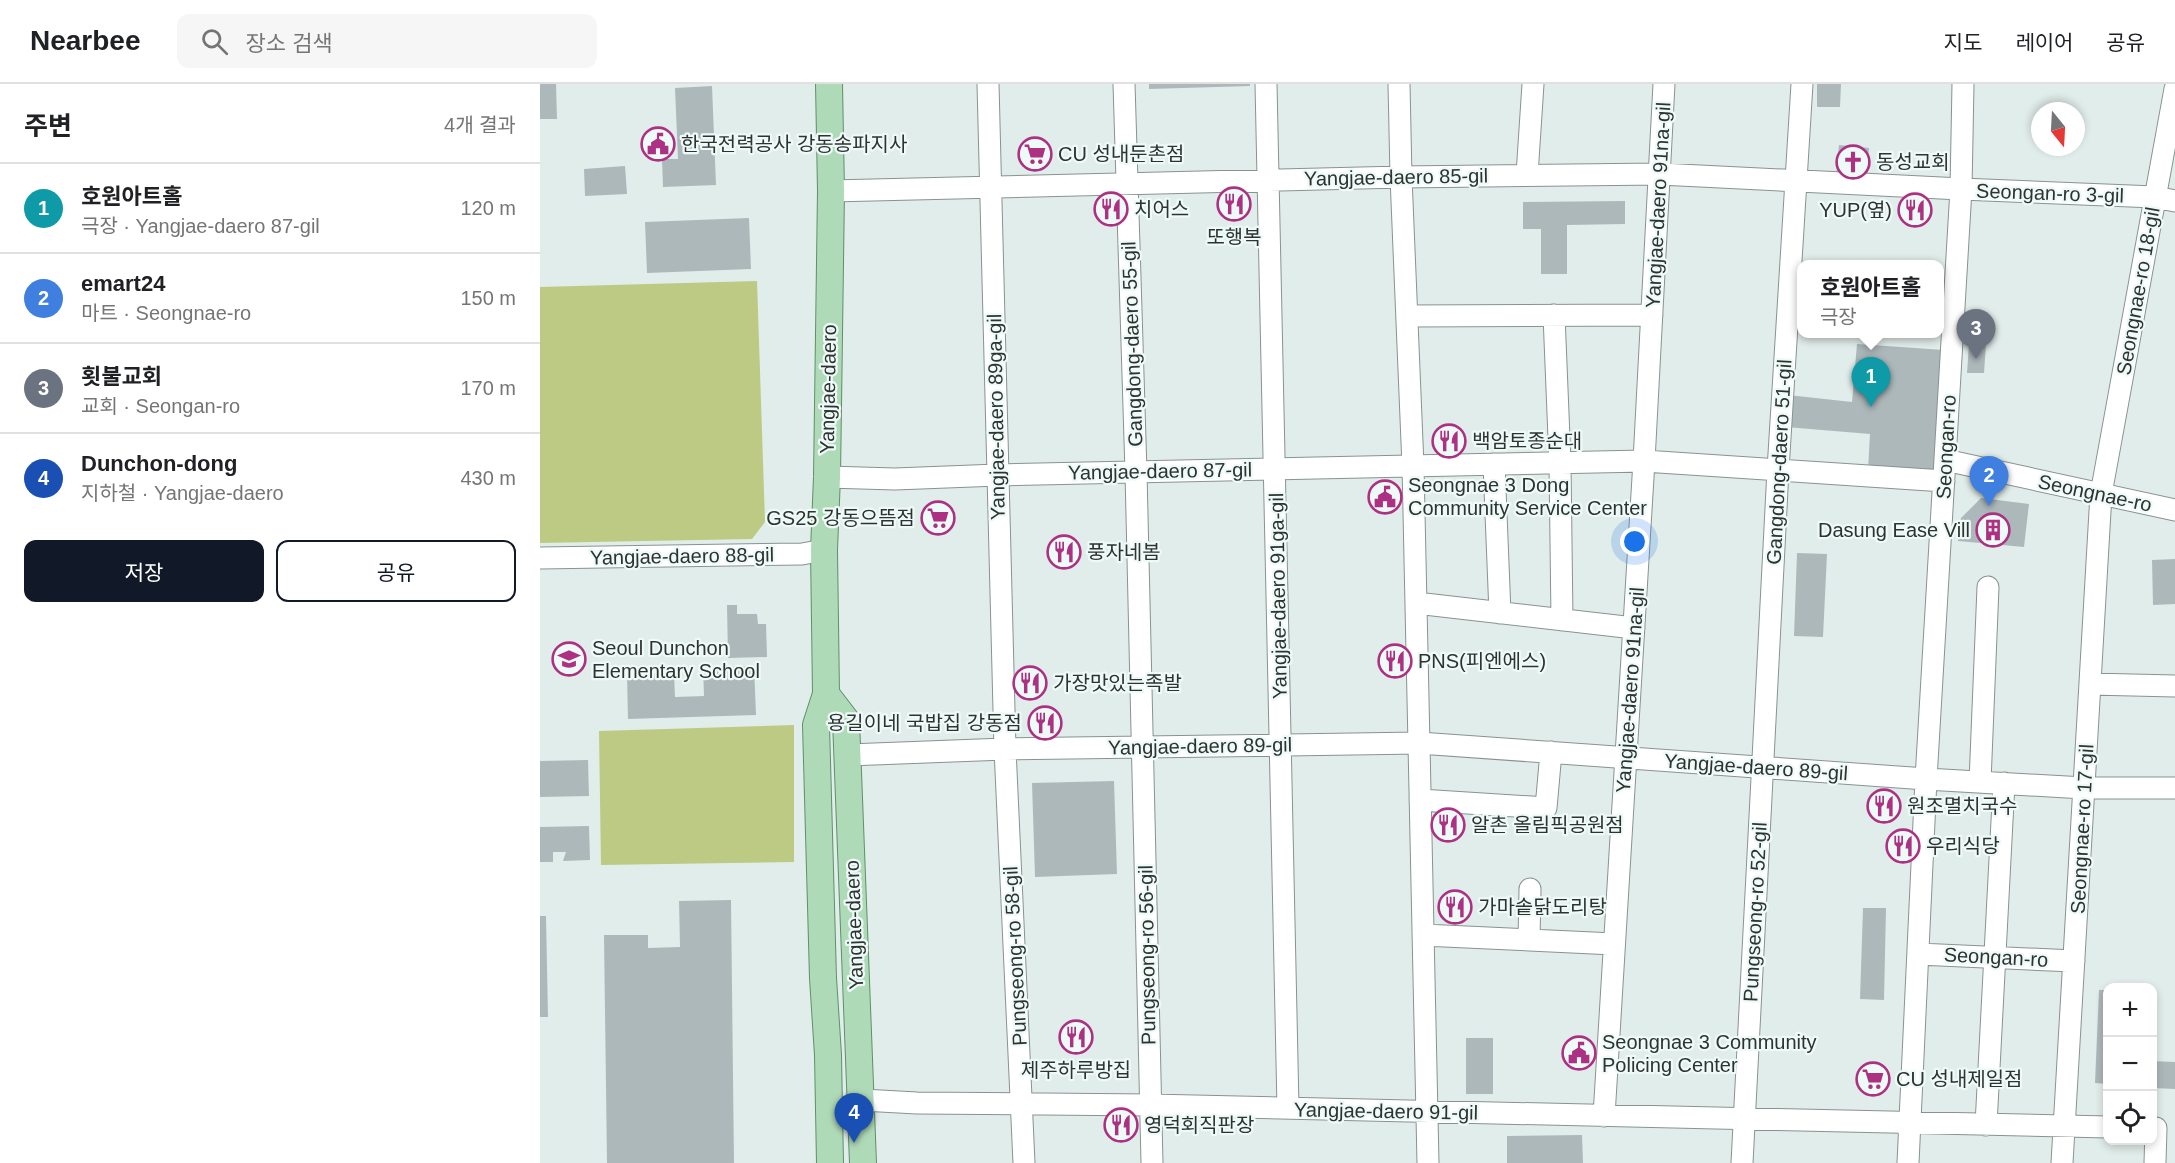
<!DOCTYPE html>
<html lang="ko">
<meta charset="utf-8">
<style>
:root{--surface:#fff;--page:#f6f6f6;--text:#202124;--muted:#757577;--line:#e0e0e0;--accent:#111827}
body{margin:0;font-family:Arial,"Noto Sans KR",sans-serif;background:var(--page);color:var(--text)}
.controls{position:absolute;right:18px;bottom:18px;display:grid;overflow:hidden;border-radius:12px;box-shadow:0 3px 9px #0003}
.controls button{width:54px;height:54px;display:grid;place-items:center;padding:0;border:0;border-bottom:2px solid var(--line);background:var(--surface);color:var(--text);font:30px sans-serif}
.compass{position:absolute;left:1491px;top:18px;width:54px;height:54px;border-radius:50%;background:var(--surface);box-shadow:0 3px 9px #0003;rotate:162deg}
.you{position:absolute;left:1095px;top:458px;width:21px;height:21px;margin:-15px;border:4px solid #fff;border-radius:50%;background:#1a73e8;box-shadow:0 0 0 9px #1a73e833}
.badge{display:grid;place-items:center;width:39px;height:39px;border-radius:50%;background:var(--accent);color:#fff;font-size:20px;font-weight:700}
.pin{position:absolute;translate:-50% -50px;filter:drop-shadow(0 2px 3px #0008)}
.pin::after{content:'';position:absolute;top:32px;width:21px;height:18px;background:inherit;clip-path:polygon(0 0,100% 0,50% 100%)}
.popup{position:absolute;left:1257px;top:176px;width:147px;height:78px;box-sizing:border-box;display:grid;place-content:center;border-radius:12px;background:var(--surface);filter:drop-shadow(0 2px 4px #0005);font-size:20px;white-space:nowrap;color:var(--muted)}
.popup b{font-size:22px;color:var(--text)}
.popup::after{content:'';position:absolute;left:50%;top:100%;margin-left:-12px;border:12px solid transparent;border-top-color:var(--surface)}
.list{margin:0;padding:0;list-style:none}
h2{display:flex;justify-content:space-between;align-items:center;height:78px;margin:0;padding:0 24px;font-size:26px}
h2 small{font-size:20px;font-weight:400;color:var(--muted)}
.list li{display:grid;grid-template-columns:39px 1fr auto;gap:18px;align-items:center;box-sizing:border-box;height:90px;padding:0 24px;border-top:2px solid var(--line)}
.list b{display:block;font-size:22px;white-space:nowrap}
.list p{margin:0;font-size:20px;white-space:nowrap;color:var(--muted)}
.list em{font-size:20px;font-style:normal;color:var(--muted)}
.actions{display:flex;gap:12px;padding:18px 24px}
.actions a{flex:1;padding:14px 0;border:2px solid var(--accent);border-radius:12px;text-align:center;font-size:21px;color:var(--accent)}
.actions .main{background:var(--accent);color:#fff}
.icon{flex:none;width:33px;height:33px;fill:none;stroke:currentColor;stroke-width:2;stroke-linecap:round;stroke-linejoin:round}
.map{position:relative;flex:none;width:1635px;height:1079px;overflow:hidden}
header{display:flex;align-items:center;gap:36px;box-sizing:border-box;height:84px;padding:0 30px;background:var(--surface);border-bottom:2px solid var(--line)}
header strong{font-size:28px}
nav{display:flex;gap:33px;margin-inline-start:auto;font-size:21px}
.search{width:420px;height:54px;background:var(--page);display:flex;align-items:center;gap:15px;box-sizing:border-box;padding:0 21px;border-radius:12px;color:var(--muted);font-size:22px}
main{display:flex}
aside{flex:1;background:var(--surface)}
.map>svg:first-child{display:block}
.green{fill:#bcca83}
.building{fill:#adb8bb}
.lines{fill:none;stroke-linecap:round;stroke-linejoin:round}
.minor-casing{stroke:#889391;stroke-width:23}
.major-casing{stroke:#5f906a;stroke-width:28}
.minor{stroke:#fff;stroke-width:21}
.major{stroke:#afdab8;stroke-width:26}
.labels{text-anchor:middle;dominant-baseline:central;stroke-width:4.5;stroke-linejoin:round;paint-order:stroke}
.poi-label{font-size:20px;fill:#2e3231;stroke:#eefaf7;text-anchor:start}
.street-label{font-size:20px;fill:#2e3231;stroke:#eefaf7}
</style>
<header>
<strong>Nearbee</strong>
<div class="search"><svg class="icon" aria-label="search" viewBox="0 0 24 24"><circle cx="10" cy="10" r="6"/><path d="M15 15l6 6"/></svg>장소 검색</div>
<nav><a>지도</a><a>레이어</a><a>공유</a></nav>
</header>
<main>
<aside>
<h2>주변<small>4개 결과</small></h2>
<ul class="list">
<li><span class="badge" style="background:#0f9aa8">1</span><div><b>호원아트홀</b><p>극장 · Yangjae-daero 87-gil</p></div><em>120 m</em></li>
<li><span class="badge" style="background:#3f7fe0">2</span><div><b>emart24</b><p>마트 · Seongnae-ro</p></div><em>150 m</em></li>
<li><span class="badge" style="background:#6b7280">3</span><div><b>횟불교회</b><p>교회 · Seongan-ro</p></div><em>170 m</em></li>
<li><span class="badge" style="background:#1a4fb4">4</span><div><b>Dunchon-dong</b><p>지하철 · Yangjae-daero</p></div><em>430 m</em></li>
</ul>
<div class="actions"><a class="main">저장</a><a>공유</a></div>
</aside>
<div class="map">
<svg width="1635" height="1079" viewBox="0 0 1635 1079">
<rect width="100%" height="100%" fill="#e1edea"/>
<path class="green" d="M217,197l8,241 -13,17 -212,4v-256z
M254,641v137l-193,3 -2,-134z"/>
<path class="building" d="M0,0h16l1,35h-17z
M609,0h101v2l-101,3z
M1277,0h24l-1,23h-23z
M172,2l4,99 -53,2 -1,-28h16l-3,-71z
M1299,61l30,3 -2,30 -31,-2z
M85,82l2,28 -42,2 -1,-27z
M1085,117v23l-58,1v49h-26v-45h-18v-27z
M209,134l2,51 -104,4 -2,-51z
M1317,260l87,6 -6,122 -70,-2 2,-36 -84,-7 2,-32 64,7z
M1429,260h17l-2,29h-17z
M1441,414l48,6 -5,43 -66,-6 3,-23z
M1257,469l30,1 -4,83 -29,-1z
M1635,475v45l-22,1 -1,-45z
M187,521h10v9h20l1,10h8l1,33 -39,1z
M214,582l2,49 -128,4 -1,-45 47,-1 1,24 29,-1 -1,-29z
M48,676l1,36 -49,1v-36z
M574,697l3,93 -82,3 -3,-94z
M49,742l1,34 -27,1 3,-9h-13v10h-13v-35z
M191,816l3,263h-127l-3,-228h44v13l32,-1 -1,-46z
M1323,824h23l-2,92 -24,-1z
M0,832h6l2,101h-8z
M1559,906h9v94l-13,-1z
M926,954h27v56h-27z
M1612,977l23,1v27l-23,-1z
M1042,1051l1,28h-76v-27z"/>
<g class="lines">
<defs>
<path id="minor" d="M448,0l17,665 19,414
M584,0l12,388 16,691
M726,0l22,1024
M859,0l2,93 12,289 15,697
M987,91l6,-91
M291,107l570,-14 259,-3 301,15 194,8 20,4
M1014,231l6,148 2,157
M867,232l245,-1
M1405,376l230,50
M954,380l6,149
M287,393l68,2 103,-4 646,-14 300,20
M0,474l262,-4 22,-4
M876,519l218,25
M1550,600l85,2
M308,671l157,-6 414,-6 507,36 158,9h91
M1440,698l8,-195
M880,716l126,8 5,-56
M883,851l191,9
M989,856l1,-51
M1378,870l156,7
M322,1016l55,3 233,2 958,22
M1064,1032l40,-655 20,-377
M1446,1041l18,-342
M1202,1079l36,-693 24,-386
M1368,1079l18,-384 35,-590 2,-105
M1522,1079l39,-669 74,-405
M1615,1079l1,-35"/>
<path id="major" d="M289,0l2,107 -4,286 -3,73 2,144 -10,31 7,253 5,77 2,108
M286,610l20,26 17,443"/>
</defs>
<use href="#minor" class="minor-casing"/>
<use href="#major" class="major-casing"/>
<use href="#minor" class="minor"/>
<use href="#major" class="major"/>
</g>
<defs>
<symbol id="civic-ring" viewBox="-11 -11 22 22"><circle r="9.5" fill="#eefaf7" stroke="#ad3183" stroke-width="1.5"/><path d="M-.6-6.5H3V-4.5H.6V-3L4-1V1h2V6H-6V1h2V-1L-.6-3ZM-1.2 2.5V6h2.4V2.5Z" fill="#ad3183"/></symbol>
<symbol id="supermarket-ring" viewBox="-11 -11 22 22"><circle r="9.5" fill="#eefaf7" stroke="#ad3183" stroke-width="1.5"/><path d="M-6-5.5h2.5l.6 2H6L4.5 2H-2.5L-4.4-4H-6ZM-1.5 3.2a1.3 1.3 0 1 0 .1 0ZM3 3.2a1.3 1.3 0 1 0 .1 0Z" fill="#ad3183"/></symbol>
<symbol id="church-ring" viewBox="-11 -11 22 22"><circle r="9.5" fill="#eefaf7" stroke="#ad3183" stroke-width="1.5"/><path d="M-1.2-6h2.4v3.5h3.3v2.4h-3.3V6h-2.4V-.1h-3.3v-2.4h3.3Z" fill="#ad3183"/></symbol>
<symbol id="restaurant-ring" viewBox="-11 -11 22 22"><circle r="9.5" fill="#eefaf7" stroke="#ad3183" stroke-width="1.5"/><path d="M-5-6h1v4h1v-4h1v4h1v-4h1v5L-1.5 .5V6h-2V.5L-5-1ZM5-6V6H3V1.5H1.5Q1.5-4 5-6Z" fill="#ad3183"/></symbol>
<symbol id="building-ring" viewBox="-11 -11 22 22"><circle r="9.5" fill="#eefaf7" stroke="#ad3183" stroke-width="1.5"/><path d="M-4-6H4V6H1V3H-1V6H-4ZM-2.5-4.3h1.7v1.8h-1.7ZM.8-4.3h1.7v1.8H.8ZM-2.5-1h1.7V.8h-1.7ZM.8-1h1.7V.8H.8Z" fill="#ad3183"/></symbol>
<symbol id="school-ring" viewBox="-11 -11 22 22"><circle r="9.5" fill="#eefaf7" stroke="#ad3183" stroke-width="1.5"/><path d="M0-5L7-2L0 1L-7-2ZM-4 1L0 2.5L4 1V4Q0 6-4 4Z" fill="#ad3183"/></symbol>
</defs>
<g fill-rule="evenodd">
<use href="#civic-ring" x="99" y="41" width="38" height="38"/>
<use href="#supermarket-ring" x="476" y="51" width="38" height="38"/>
<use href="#church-ring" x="1294" y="59" width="38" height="38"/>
<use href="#restaurant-ring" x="675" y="101" width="38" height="38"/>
<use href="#restaurant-ring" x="552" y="106" width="38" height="38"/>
<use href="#restaurant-ring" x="1356" y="107" width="38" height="38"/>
<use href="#restaurant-ring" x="890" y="338" width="38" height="38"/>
<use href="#civic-ring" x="826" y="394" width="38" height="38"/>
<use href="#supermarket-ring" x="379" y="415" width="38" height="38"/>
<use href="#building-ring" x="1434" y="427" width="38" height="38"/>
<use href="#restaurant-ring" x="505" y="449" width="38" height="38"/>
<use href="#school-ring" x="10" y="556" width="38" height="38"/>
<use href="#restaurant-ring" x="836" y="558" width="38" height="38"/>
<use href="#restaurant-ring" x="471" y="580" width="38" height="38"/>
<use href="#restaurant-ring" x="486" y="620" width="38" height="38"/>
<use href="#restaurant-ring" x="1325" y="703" width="38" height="38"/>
<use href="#restaurant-ring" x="889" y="722" width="38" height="38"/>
<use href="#restaurant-ring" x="1344" y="743" width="38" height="38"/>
<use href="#restaurant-ring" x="896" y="804" width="38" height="38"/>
<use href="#restaurant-ring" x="517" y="934" width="38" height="38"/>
<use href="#civic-ring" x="1020" y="950" width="38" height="38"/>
<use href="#supermarket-ring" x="1314" y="976" width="38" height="38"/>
<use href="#restaurant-ring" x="562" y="1022" width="38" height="38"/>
</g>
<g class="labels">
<g class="poi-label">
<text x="141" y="60">한국전력공사 강동송파지사</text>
<text x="518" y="70">CU 성내둔촌점</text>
<text x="1336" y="78">동성교회</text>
<text x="594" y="125">치어스</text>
<text x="1352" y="126" text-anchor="end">YUP(옆)</text>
<text x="694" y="153" text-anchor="middle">또행복</text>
<text x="932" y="357">백암토종순대</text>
<text x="868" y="401">Seongnae 3 Dong<tspan x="868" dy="23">Community Service Center</tspan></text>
<text x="375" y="434" text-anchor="end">GS25 강동으뜸점</text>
<text x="1430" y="446" text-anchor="end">Dasung Ease Vill</text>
<text x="547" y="468">풍자네봄</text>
<text x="52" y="564">Seoul Dunchon<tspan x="52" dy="23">Elementary School</tspan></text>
<text x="878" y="577">PNS(피엔에스)</text>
<text x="513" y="599">가장맛있는족발</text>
<text x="482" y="639" text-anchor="end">용길이네 국밥집 강동점</text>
<text x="1367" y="722">원조멸치국수</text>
<text x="931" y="741">알촌 올림픽공원점</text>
<text x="1386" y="762">우리식당</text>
<text x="938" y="823">가마솥닭도리탕</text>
<text x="1062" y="958">Seongnae 3 Community<tspan x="1062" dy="23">Policing Center</tspan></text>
<text x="536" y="986" text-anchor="middle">제주하루방집</text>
<text x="1356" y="995">CU 성내제일점</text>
<text x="604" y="1041">영덕회직판장</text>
</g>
<g class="street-label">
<text transform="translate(856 93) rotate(-1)">Yangjae-daero 85-gil</text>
<text transform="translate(1510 109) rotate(2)">Seongan-ro 3-gil</text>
<text transform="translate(1118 121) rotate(-87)">Yangjae-daero 91na-gil</text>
<text transform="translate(1598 207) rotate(-80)">Seongnae-ro 18-gil</text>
<text transform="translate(592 260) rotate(-92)">Gangdong-daero 55-gil</text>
<text transform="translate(288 305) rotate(-89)">Yangjae-daero</text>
<text transform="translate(456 333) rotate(-91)">Yangjae-daero 89ga-gil</text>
<text transform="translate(1406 363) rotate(-87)">Seongan-ro</text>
<text transform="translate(1239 378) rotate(-87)">Gangdong-daero 51-gil</text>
<text transform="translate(620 387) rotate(-1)">Yangjae-daero 87-gil</text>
<text transform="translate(1555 409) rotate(12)">Seongnae-ro</text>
<text transform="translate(142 472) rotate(-1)">Yangjae-daero 88-gil</text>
<text transform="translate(738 512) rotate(-91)">Yangjae-daero 91ga-gil</text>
<text transform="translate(1090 606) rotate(-86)">Yangjae-daero 91na-gil</text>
<text transform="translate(660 662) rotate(-1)">Yangjae-daero 89-gil</text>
<text transform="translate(1216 683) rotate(4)">Yangjae-daero 89-gil</text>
<text transform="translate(1542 745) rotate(-87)">Seongnae-ro 17-gil</text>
<text transform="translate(1215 828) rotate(-87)">Pungseong-ro 52-gil</text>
<text transform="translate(314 841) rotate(-92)">Yangjae-daero</text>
<text transform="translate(607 871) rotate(-91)">Pungseong-ro 56-gil</text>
<text transform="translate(475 872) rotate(-93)">Pungseong-ro 58-gil</text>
<text transform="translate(1456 873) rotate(3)">Seongan-ro</text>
<text transform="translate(846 1027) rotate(1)">Yangjae-daero 91-gil</text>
</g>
</g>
</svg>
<div class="controls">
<button>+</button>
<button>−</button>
<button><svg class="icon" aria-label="locate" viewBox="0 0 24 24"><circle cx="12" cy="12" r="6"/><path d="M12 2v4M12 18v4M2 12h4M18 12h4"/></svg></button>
</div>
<svg class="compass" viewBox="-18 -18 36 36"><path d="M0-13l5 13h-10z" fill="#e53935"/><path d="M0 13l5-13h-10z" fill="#757577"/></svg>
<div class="you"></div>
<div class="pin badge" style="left:1331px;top:323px;background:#0f9aa8">1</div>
<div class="popup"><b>호원아트홀</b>극장</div>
<div class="pin badge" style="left:1449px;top:422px;background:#3f7fe0">2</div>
<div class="pin badge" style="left:1436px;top:275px;background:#6b7280">3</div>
<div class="pin badge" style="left:314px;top:1059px;background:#1a4fb4">4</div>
</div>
</main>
